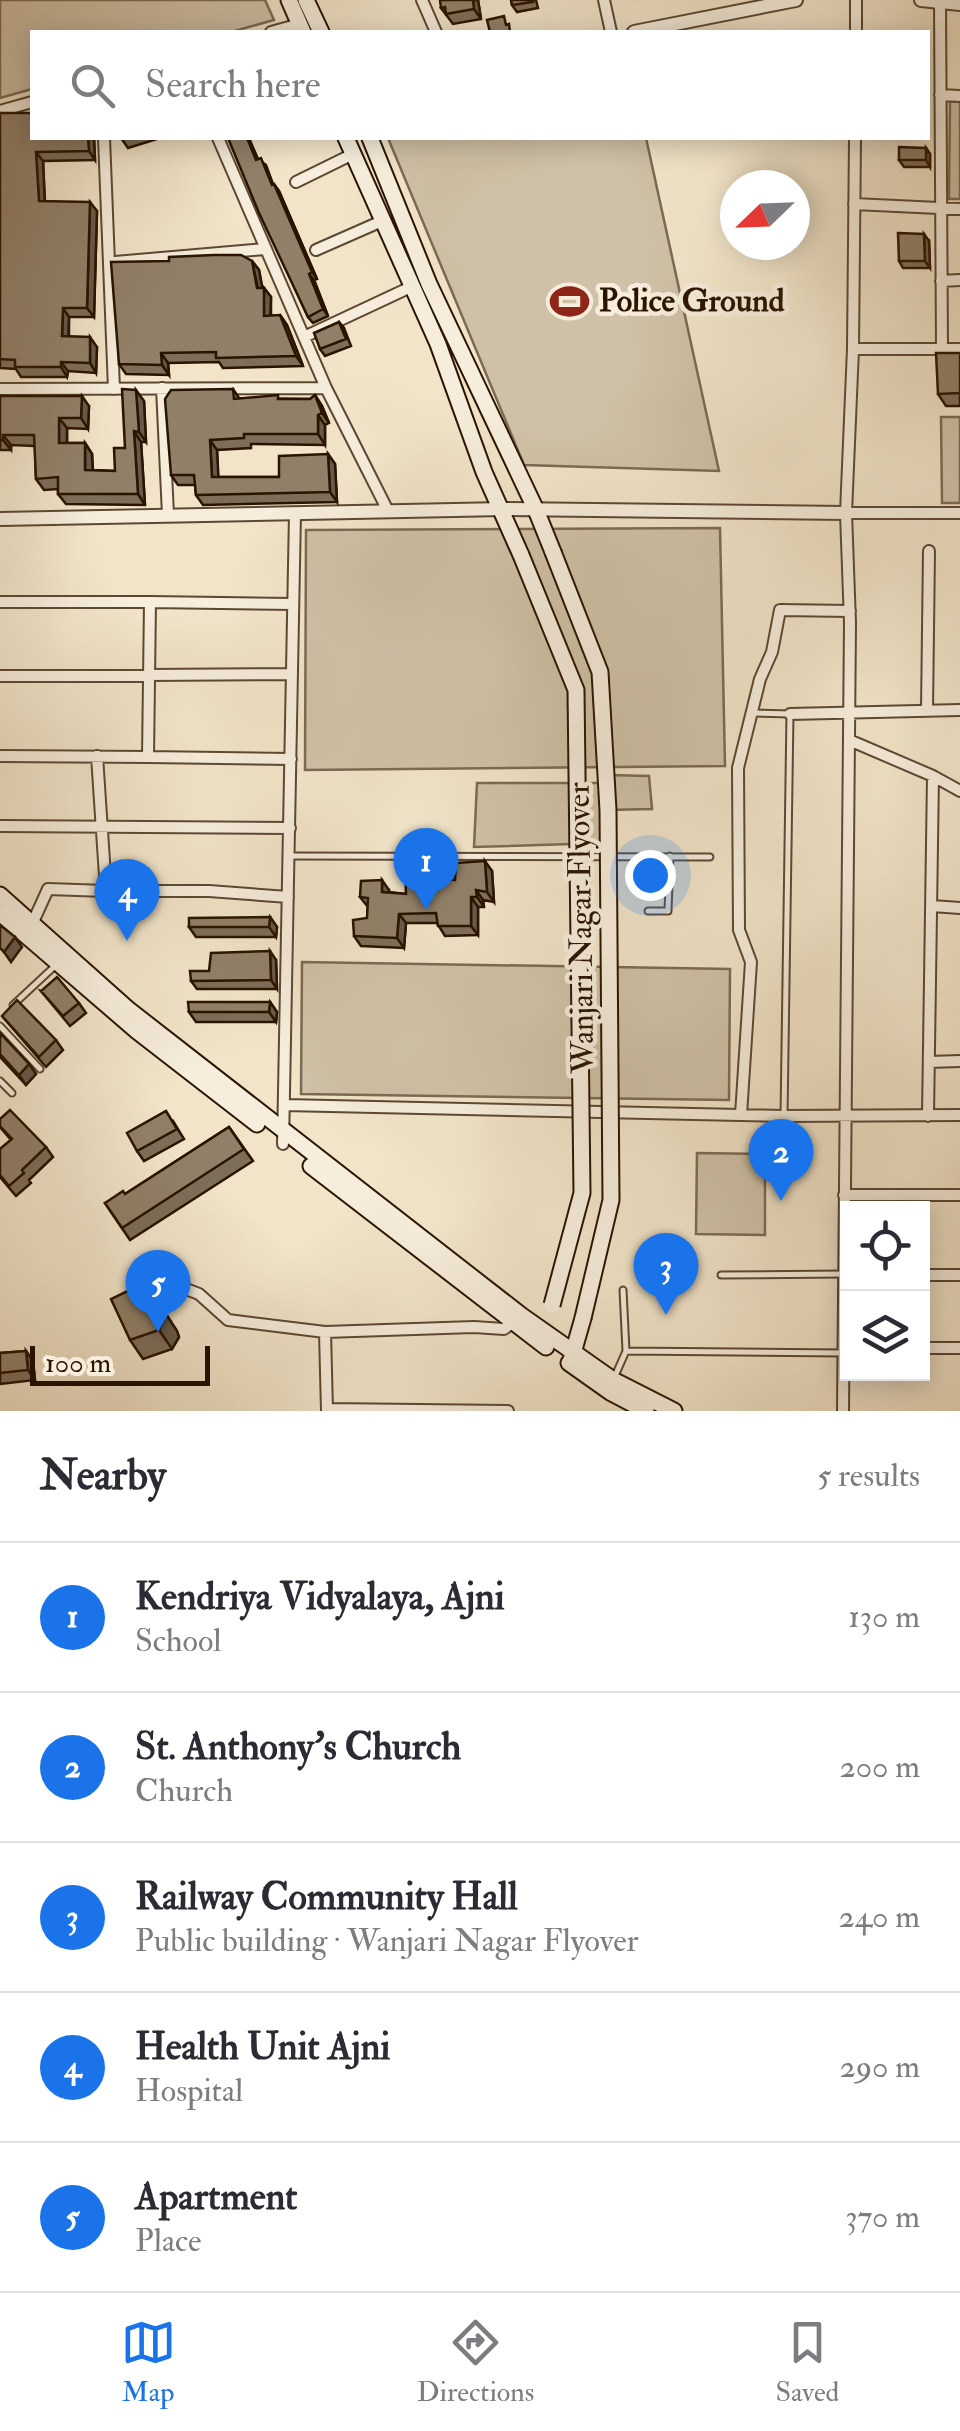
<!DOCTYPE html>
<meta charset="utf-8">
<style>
:root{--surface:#fff;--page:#f7f7f7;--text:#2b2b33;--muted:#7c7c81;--line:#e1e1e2;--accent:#1a73e8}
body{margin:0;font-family:"IM FELL Double Pica",serif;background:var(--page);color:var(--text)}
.controls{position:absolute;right:30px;bottom:30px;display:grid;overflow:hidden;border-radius:0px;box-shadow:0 5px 25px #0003}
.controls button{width:90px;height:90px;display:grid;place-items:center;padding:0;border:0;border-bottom:2px solid var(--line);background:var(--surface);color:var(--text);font:50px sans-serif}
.compass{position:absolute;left:720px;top:170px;width:90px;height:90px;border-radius:50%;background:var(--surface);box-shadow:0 5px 25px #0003;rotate:247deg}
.scale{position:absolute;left:30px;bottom:25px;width:180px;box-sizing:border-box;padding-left:10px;border:5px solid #2a1400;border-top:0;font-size:28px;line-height:35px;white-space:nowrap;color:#2a1400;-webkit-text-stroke:8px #f6eddc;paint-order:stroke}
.you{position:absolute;left:650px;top:875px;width:35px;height:35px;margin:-25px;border:8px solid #fff;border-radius:50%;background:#1a73e8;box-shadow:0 0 0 15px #1a73e833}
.badge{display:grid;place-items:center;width:65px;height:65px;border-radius:50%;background:var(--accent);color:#fff;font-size:32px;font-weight:700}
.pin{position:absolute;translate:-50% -82px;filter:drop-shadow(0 2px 5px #0008)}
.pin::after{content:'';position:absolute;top:52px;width:35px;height:30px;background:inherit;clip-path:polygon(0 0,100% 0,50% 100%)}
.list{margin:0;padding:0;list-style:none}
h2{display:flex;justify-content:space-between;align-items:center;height:130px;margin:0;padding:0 40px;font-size:42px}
h2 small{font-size:32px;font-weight:400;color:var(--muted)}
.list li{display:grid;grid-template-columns:65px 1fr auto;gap:30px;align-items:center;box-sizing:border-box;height:150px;padding:0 40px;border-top:2px solid var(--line)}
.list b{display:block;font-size:38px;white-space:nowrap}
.list p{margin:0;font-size:32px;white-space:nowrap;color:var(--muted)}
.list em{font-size:32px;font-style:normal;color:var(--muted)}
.icon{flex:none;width:55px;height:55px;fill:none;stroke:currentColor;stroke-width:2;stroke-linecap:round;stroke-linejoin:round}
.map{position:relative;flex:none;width:960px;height:1411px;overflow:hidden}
.search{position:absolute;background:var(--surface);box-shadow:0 5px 25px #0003;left:30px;right:30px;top:30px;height:110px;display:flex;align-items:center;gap:25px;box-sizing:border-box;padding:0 35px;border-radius:0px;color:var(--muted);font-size:38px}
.sheet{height:880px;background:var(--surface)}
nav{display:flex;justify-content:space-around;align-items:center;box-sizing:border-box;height:140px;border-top:2px solid var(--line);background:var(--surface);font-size:28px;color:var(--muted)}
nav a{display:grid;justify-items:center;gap:5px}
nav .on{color:var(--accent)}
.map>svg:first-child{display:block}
.green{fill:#cfc1a7;stroke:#7c6a54;stroke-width:2.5}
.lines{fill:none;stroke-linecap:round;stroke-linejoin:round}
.service-casing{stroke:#5c4832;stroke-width:9}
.minor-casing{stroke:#5c4832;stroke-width:14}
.tertiary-casing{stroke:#5c4832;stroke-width:16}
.secondary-casing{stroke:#2a1400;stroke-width:19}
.service{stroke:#f6eddc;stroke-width:5}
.minor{stroke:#f6eddc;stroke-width:10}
.tertiary{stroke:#f6eddc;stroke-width:12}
.secondary{stroke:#f6eddc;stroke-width:15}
.secondary-bridge-casing{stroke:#2a1400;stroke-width:19;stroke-linecap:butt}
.secondary-bridge{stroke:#f6eddc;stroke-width:15}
.wall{fill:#7d6e5a;stroke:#2a1400;stroke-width:2.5}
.shaded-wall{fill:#665a4a;stroke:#2a1400;stroke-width:2.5}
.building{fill:#918069;stroke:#2a1400;stroke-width:2.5}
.labels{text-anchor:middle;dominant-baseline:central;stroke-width:9;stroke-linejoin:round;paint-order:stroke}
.poi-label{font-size:32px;font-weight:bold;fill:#2a1400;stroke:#f6eddc;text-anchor:start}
.street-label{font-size:32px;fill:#2a1400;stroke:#f6eddc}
</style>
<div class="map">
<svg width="960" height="1411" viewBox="0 0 960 1411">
<rect width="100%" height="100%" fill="#f1e4c9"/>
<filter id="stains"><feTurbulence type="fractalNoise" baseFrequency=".002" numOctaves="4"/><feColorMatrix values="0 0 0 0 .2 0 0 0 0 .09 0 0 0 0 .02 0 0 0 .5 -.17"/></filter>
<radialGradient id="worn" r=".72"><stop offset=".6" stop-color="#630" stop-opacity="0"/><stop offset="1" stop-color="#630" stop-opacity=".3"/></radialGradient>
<path class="green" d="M0,0h265l9,20 -43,12h-199v57l-32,9z
M950,101l10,1v97h-11z
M388,138h258l73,333 -195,-6z
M941,417h19v86h-18z
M720,528l5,238 -420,4 1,-240z
M609,775l40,1 3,33 -47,1 -2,33 -129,4 3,-64h130z
M302,962l428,7 -1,131 -428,-6z
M697,1153l68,1v81l-69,-1z"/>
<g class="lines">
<defs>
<path id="service" d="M752,713l38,1 -6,402
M289,856l421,1
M648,911h20l2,-55
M13,1005l43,-40
M0,1026l40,43
M0,1081l12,12
M721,1275l122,-1
M623,1290l3,61 216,2
M615,1376l11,-25"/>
<path id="minor" d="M422,0l14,32
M604,0l7,32
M940,2l2,347h18
M271,32l29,-8
M856,32v-32
M940,95l20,1
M0,111l32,-9
M104,138l10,251
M296,182l57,-28
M854,204l106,5
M316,250l66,-29
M115,262l149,-13
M941,281l19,-1
M304,337l109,-51
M853,349h89
M162,388l6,127
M326,388l62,123
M0,389l326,-1 -108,-250
M846,513h114
M0,602h150
M0,676l292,-2
M927,710l2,-159
M790,714l170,-4
M849,740l84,36 -5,340
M0,756l148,1 2,-155 143,2
M97,756l9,135h103l79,6
M148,757l143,2
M933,776l27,15
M0,826l290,2
M932,906l28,2
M33,922l15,-33 58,2
M929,1062l31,-1
M285,1105l499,11 176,-1
M741,1115l10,-153 -12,-32 -1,-162 22,-89 12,-27 8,-42 70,1
M283,1144l12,-631
M844,1195h116
M146,1270l13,-3 14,17 26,10 29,26 97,12
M922,1275h38
M922,1348h38
M327,1409l181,2
M327,1411l-2,-79 149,-5 30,2 8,-6
M843,1411l7,-788 -4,-110 7,-164 2,-211"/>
<path id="tertiary" d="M921,0l39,4
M634,32l162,-32
M0,519l504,-10 342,4"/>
<path id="secondary" d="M289,0l14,32
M306,0l15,32
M346,138l92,206 46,128 37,83
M370,138l59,146 107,226 17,42
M0,895l129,115 393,306 91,64 61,31
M0,913l137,118 120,93
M311,1166l235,181
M571,1360l12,-42
M569,1363l41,29 36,19"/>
</defs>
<use href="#service" class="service-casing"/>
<use href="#minor" class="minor-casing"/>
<use href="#tertiary" class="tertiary-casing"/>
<use href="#secondary" class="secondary-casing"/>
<use href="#service" class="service"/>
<use href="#minor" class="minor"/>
<use href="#tertiary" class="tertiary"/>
<use href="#secondary" class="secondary"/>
<defs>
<path id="secondary-bridge" d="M553,552l47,120 8,138 3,390 -28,118
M521,555l55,135 6,503 -30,112"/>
</defs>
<use href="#secondary-bridge" class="secondary-bridge-casing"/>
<use href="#secondary-bridge" class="secondary-bridge"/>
</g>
<path class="wall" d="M478,0l3,19 -28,5 -12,-16z
M511,0h25l2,8 -21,4 -5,-7z
M0,113l94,25 1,22 -52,1 2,40 52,10 -3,106h-25v19l28,11 -1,26 -28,-2 -1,6h-46l-5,-8 -16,-1z
M121,138h39l-32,10z
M228,138h21l9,21 8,6 7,19 6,7 38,88 -3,1 14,36 -15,7 -5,-6z
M926,148l4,6v13h-26l-5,-7z
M929,241l1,27h-27l-4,-7z
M252,261l7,9 3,18h2l7,9v19l9,-1 7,10 16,41 -80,2 -4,-6 -51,1 1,12 -43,-1 -7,-10z
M339,322l5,6 7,18 -26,10 -5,-7z
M960,353v53h-14l-8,-12z
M233,389l6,9 71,1 5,-4 7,11 7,17 -4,2v20l-74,-1v4l-34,2 1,27h61l49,-23 7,10 2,38 -134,3 -7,-10 -1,-10h-17l-7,-10z
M0,396l89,10 -1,23 -21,-1v15h18l7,11 1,16 22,1 29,-70 2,41h-5l4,63 -79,-1 -8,-10v-5l-14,1 -8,-11 -1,-33 -24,-1v5h-11z
M436,864l7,10 1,5 11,1 37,-9 2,31 -11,-2 1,7h-6v28l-33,1 -8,-13h-31l-2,25 -43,-2 -7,-10 13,-18 1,-11 -8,-10 29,-7v2l17,2z
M270,917l7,10 -1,10h-80l-7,-10z
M276,960l1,29h-80l-6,-8 18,-10z
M41,991l38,12 7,10 -16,13z
M270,1002l7,10 -1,10h-80l-7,-10z
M2,1016l54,24 7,10 -17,17z
M0,1033l29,31 7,10 -10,11 -26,-28z
M0,1119l46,28 7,10 -24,23 2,3 -15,13 -16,-19v-28l11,-9 -11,-13z
M173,1121l11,18 -40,22 -7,-10z
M229,1127l24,34 -123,79 -25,-37 20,-9z
M153,1294l24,37 2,6 -7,12 -29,10 -13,-19z
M26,1351l7,10 2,19 -35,4v-31z"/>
<path class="shaded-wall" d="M473,0h5l3,19 -7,-10z
M88,138h6l1,22 -6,-9z
M926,148l4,6v13l-4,-7z
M36,152l7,9 2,50 -6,-10z
M274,184l5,7 38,88 -5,-7z
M90,202l7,9 -3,106 -7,-9z
M924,234l5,7 1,27 -5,-7z
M252,261l7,9 5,26v-8l7,9 -1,29 -6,-10z
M309,274l5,6 14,36 -5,-7z
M63,308l6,9 -1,29 -6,-10z
M280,315l7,10 16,41 -7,-10z
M90,337l7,10 -1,26 -6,-10z
M161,353l7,10 1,12 -7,-10z
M61,362l7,9 -1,6 -6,-10z
M136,390l8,11 2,41 -7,-10z
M315,395l7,11 7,17 -7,-10z
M82,396l7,10 -1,23 -7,-11z
M318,415l7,10v20l-7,-11z
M59,418l8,10v26l-8,-11z
M134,431l7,11 4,63 -7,-11z
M3,435l8,10v5l-8,-10z
M210,440l7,10 2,37 -7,-10z
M85,443l7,11 1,26 -8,-10z
M328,454l7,10 2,38 -7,-10z
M485,861l7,10 2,31 -7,-10z
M436,864l7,10 3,15 -7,-10z
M382,880l7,10 -1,12 -6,-10z
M476,890l7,10 1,7 -7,-10z
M471,897l7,10v28l-7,-9z
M399,914l7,9 -2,25 -7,-10z
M270,917l7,10 -1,10 -7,-10z
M15,937l7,10 -11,15 -7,-10z
M270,951l6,9 1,29 -6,-9z
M270,1002l7,10 -1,10 -7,-10z
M29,1064l7,10 -10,11 -7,-10z
M153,1294l24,37 2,6 -7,12 -13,-19z
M26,1351l7,10 2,19 -7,-10z"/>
<path class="building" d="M440,0h33l1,9 -28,5 -1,-7 -4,1z
M511,0h22v2l-21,3z
M504,16l2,9 3,-1 1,8h-20l-3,-12z
M0,113h32v25h56l1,13 -53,1 3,49 51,1 -3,106h-24l-1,28 28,1v26l-29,-1v5h-46v-7l-15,-1z
M228,138h19l9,22 5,-2 11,27 2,-1 38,88 -3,2 14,35 -15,8 -49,-104z
M899,147l27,1v12h-27z
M898,233l26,1 1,27h-26z
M214,255h27l11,6 5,27h7v28l16,-1 16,41 -80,2v-6l-55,1 1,12 -43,-1 -8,-102 58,-1v-4z
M339,322l7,17 -26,10 -6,-16z
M936,353h24v40l-22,1z
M122,389l14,1 3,42 -5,-1 4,63h-80v-17l-22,2 -2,-44h-31v5h-3v-44h82l-1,22h-22v25h26v27l30,1 -1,-23h11z
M233,389l1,10 44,-4v4h32l5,-4 7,18 -4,2v19h-74v4l-34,2 2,37h67v-21l49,-2 2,38 -134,3 -2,-20h-23l-6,-76 6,-9z
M485,861l2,31 -11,-2 1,7h-6v29h-33l-2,-13 -37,1 -2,24 -43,-2 -1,-16 14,-2 1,-20 -8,-1 1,-16 21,-1v12l24,2 -1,-29 31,-1 3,15 16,1 1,-17z
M270,917l-1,10h-80v-9z
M0,925l15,12 -11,15 -4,-4z
M270,951l1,29 -80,1 -1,-10h19l2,-18z
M57,977l22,26 -16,13 -22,-25z
M17,1000l39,40 -17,17 -37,-41z
M188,1002h82l-1,10h-80z
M0,1033l29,31 -10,11 -19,-21z
M10,1110l36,37 -24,23 2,3 -15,13 -9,-11v-26l12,-10 -12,-13v-7z
M166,1111l11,18 -40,22 -10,-18z
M229,1127l15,22 -122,79 -17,-25 18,-12 2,3z
M138,1286l15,8 2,13 9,5 1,6 -6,12 -29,10 -19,-41z
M26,1351l2,19 -28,3v-20z"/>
<defs>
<symbol id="stadium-bare" viewBox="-9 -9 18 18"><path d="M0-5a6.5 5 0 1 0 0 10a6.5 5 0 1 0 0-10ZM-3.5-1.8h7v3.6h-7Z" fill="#8f2418" stroke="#f6eddc" stroke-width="2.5" paint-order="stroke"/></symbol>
</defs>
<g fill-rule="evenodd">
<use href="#stadium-bare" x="542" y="274" width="55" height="55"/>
</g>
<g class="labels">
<g class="poi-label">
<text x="599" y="301">Police Ground</text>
</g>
<g class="street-label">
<text transform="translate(581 928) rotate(-91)">Wanjari Nagar Flyover</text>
</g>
</g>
<rect width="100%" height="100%" filter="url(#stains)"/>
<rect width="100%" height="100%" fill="url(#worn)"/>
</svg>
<div class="controls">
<button><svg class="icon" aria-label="locate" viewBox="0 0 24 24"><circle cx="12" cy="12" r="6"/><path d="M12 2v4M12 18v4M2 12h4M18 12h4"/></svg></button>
<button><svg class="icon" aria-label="layers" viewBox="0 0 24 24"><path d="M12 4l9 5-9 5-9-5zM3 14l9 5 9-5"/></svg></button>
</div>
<svg class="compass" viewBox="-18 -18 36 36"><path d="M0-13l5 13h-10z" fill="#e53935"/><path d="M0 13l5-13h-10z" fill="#7c7c81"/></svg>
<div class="scale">100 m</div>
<div class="you"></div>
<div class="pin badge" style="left:426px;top:910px">1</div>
<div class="pin badge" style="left:781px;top:1201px">2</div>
<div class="pin badge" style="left:666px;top:1315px">3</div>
<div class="pin badge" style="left:127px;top:941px">4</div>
<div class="pin badge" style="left:158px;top:1332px">5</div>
<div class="search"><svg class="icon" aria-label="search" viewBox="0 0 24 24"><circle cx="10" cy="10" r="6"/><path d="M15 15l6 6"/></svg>Search here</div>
</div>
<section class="sheet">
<h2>Nearby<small>5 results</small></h2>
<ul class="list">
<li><span class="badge">1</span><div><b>Kendriya Vidyalaya, Ajni</b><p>School</p></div><em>130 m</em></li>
<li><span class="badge">2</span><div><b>St. Anthony's Church</b><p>Church</p></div><em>200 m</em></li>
<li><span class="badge">3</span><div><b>Railway Community Hall</b><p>Public building · Wanjari Nagar Flyover</p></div><em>240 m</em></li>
<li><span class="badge">4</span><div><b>Health Unit Ajni</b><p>Hospital</p></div><em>290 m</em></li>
<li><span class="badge">5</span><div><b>Apartment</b><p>Place</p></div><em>370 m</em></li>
</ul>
</section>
<nav>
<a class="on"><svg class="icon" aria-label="map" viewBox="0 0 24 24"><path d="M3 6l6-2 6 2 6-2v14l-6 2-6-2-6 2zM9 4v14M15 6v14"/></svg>Map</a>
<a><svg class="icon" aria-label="directions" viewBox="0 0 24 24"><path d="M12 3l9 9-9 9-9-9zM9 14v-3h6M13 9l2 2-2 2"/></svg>Directions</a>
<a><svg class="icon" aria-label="saved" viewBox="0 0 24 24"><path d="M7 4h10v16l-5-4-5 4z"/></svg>Saved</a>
</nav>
